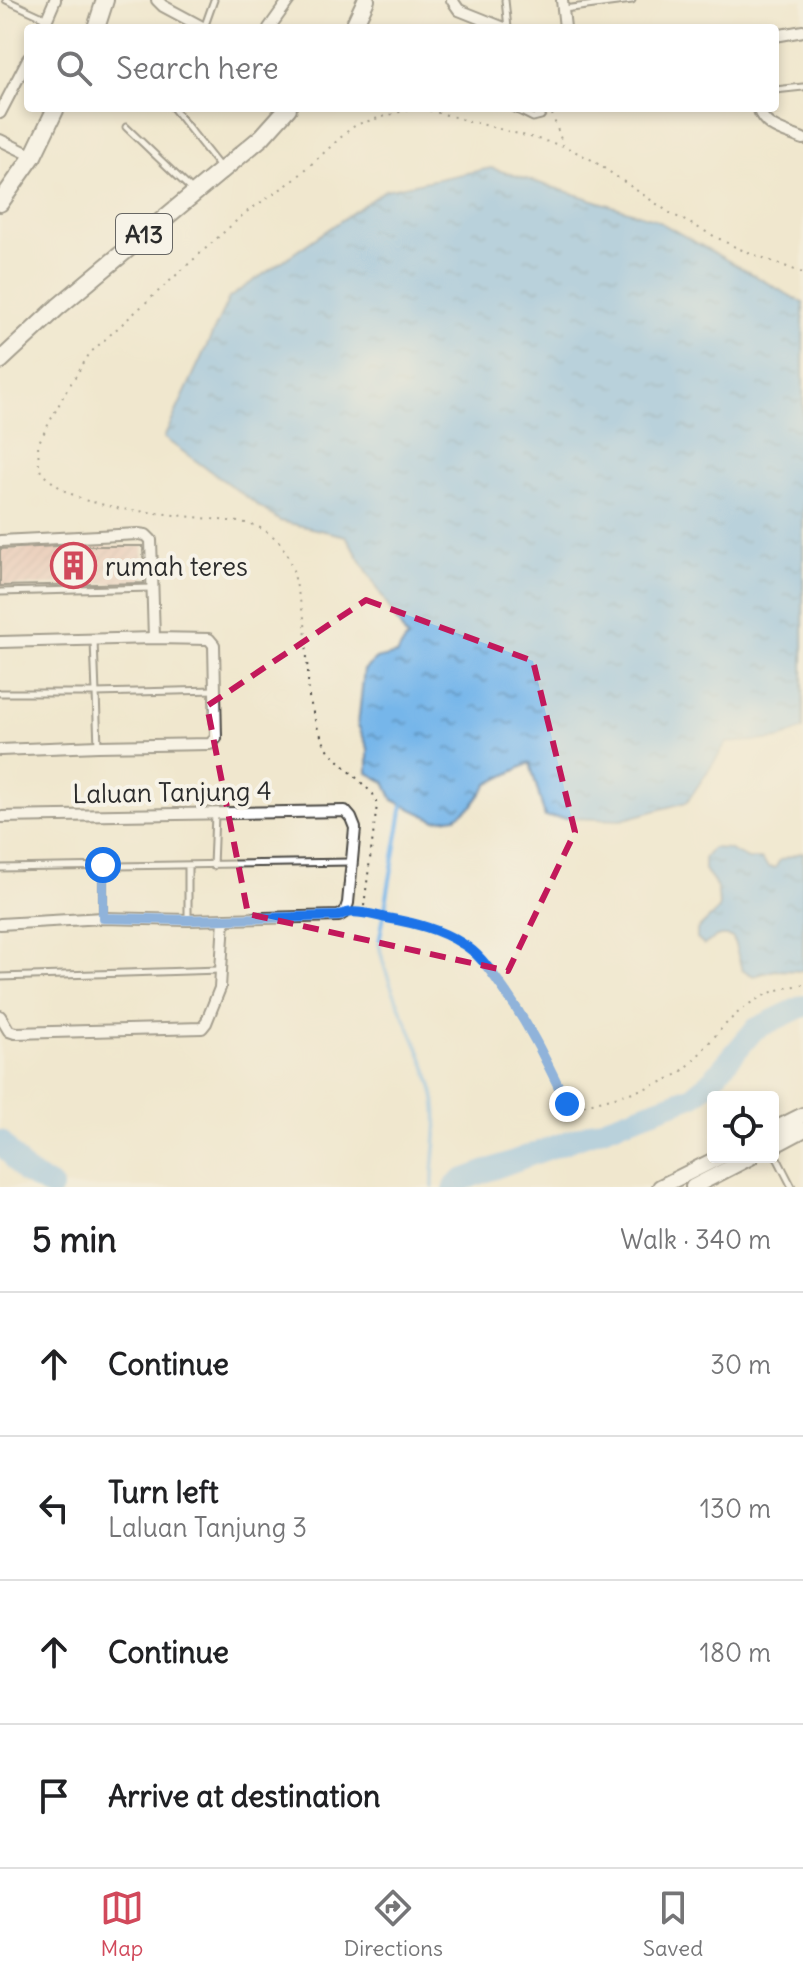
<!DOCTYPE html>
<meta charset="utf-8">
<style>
:root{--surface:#fff;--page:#f2f2f2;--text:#202124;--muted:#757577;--line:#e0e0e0;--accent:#d1495b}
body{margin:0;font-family:Delius,sans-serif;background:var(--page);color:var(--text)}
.controls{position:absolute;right:24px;bottom:24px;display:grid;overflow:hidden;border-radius:8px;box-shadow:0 4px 12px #0003}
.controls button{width:72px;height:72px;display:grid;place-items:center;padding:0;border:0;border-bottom:2px solid var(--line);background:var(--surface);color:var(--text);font:40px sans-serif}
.stop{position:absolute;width:24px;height:24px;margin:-18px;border:6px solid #1a73e8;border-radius:50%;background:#fff}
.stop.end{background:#1a73e8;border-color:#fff;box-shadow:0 2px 8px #0008}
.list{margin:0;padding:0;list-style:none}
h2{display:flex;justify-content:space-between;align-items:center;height:104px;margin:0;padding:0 32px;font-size:34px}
h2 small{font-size:26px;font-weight:400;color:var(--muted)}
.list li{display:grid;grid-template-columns:52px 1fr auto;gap:24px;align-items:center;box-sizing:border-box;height:144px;padding:0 32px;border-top:2px solid var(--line)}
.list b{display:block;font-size:30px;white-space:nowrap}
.list p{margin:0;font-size:26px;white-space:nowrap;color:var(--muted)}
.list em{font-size:26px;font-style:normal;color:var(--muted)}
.icon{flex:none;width:44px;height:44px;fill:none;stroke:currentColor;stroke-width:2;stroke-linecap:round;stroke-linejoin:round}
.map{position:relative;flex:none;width:803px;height:1187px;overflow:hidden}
.search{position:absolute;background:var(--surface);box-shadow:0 4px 12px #0003;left:24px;right:24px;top:24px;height:88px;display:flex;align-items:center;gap:20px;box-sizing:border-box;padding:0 28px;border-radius:8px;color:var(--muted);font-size:30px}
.sheet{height:680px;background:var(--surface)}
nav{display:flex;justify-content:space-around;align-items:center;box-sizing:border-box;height:112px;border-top:2px solid var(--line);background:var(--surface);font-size:22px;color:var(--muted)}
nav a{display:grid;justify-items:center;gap:4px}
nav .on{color:var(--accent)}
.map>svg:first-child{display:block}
.water{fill:url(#water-ripples);stroke:#50708a;stroke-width:2}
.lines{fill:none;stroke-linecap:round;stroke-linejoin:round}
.stream{stroke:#76b6ea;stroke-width:4}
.river{stroke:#76b6ea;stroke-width:22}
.building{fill:url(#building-hatch)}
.lane-casing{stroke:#494743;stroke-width:9}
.street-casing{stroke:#494743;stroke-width:14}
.secondary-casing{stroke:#494743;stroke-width:18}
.primary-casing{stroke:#494743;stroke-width:20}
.path{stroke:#494743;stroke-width:2;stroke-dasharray:2 6;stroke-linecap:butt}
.lane{stroke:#fff;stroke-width:5}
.street{stroke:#fff;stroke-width:10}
.secondary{stroke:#fff;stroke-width:14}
.primary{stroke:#fff;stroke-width:16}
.route{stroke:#1a73e8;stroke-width:10}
.marked{fill:none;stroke:#c2185b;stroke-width:6;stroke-dasharray:16 10;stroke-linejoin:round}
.labels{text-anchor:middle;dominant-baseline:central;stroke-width:8;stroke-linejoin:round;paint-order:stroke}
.shield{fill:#f7f3e8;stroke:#686764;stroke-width:2}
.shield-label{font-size:24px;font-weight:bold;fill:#2b2b2b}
.poi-label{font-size:26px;fill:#2b2b2b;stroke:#f7f3e8;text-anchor:start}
.street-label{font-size:26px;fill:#2b2b2b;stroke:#f7f3e8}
</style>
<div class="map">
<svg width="803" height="1187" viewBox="0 0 803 1187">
<defs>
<pattern id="water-ripples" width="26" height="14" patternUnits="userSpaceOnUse" patternTransform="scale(2)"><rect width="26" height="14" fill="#76b6ea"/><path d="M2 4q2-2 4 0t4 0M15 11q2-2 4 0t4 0" fill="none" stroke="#6194be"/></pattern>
<pattern id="building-hatch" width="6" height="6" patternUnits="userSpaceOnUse" patternTransform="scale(2)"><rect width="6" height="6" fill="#e1a399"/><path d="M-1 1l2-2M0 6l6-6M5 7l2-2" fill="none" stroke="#b7857d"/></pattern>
</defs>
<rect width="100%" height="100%" fill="#f7f3e8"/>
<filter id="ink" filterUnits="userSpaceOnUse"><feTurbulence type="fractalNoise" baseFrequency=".0125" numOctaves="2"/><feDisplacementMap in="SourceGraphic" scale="16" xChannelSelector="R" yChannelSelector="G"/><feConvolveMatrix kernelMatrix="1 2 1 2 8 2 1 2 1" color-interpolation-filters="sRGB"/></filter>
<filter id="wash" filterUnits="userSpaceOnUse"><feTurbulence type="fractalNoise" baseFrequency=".006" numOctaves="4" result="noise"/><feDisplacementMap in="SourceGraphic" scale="32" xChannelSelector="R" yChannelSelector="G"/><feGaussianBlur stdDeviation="1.8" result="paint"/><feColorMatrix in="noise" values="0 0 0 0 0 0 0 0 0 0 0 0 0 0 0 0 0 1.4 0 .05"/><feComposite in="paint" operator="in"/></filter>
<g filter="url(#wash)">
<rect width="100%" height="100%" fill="#f0e7ce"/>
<path class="water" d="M491,168l163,51 149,84v426l-23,10 -53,4 -40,59 -66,18 -76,-3 -15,-54 -42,21 -16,22 -16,11 -21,3 -42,-20 -8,-18 -17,-9v-25l-10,-23 6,-55 12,-11 21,-5 10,-16 -61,-102 -66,-15 -116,-83 65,-140 156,-108z
M712,848l16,1 20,10h13l7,8 7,1 5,-8 23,-8v119l-28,-1 -21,6 -12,-6 -9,-32c-13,-5 -17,-1 -29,7l-7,-6v-9l22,-21c0,-18 -2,-27 -15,-39v-11z"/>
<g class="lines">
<path class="stream" d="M403,805l-24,138c9,54 43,99 55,151 7,30 -2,63 -1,93"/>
<path class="river" d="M0,1141l26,32 26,14
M454,1187l8,-7 231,-84 17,-14 45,-53 48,-23"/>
</g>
<g id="blocks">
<path class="building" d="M56,546h87l1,37 -144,3v-37z"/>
</g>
</g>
<g filter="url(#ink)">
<use href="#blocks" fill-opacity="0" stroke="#494743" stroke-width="2"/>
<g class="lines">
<defs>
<path id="lane" d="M6,0l39,18
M505,0l3,28
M564,9l68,-9
M204,28l10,-28
M775,90l28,-3
M173,108l46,58
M513,108l20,10 8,-2 5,-8
M126,127l68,65
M0,592l151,-4
M94,641l4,105
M0,693h96l119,-3
M103,865v53
M188,866v54
M213,866l2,-52
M0,868l350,-6
M0,977l220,-7
M773,1150l19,37"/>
<path id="street" d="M157,0l6,6 41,22
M452,0l7,10 45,18
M562,0l3,28
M43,28l12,-28
M269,28l20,-28
M775,36l28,-5
M758,108c7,21 26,23 45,31
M0,113l28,-54
M0,140l33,16
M0,541l138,-7 8,1 5,5 3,98
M0,642l154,-4 55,1 5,6 2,93 -6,6 -112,2 -98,4
M0,817l345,-6 6,7 4,10 -7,75 -3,9 -6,4 -151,4 -85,-2 -103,6
M0,1016l9,15 6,2 187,-5 4,-5 14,-35 4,-69"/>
<path id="secondary" d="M773,1130l30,-15
M773,1146l30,-16
M660,1187l60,-30
M693,1187l58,-30"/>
<path id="primary" d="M96,28l9,-28
M353,28l13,-28
M0,203l33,-47 23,-48
M0,361l58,-54 204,-170 26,-29"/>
</defs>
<use href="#lane" class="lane-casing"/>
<use href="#street" class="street-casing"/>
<use href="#secondary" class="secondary-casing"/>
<use href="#primary" class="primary-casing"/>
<path class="path" d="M434,110l11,-2
M552,114l11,31
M358,913c35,3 76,12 106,32 16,10 26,25 37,40 27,37 46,78 66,119l15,2c29,-9 68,-16 94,-31 16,-10 26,-25 39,-39 25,-29 49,-47 88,-51
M363,914l14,-109 -4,-11 -42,-41 -6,-8 -9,-21 -7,-27 -4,-75 -12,-52 -6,-16 -9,-14 -15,-11 -16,-6 -126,-14 -37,-9 -21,-10 -21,-16 -3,-7 -1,-23 27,-51 25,-40 155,-140 49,-33 56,-51 8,-5 52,-15 10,-1 144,38 28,14 78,53 67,35 66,25"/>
<use href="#lane" class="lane"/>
<use href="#street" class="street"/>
<use href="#secondary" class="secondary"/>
<use href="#primary" class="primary"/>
</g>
</g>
<g class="lines" filter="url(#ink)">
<path class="route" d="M103,865v53l85,2 151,-4c12,-8 34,-1 48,2 27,5 53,11 76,26 15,9 24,22 34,36 29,39 49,80 70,124"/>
</g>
<path d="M0 0H803V1187H0ZM366,600l167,61 42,171 -67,139 -260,-57 -41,-208z" fill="#f0e7ce" fill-opacity=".55" fill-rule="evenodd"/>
<path class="marked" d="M366,600l167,61 42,171 -67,139 -260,-57 -41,-208z"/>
<defs>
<symbol id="building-ring" viewBox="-11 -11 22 22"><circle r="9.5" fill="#f7f3e8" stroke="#d1495b" stroke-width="1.5"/><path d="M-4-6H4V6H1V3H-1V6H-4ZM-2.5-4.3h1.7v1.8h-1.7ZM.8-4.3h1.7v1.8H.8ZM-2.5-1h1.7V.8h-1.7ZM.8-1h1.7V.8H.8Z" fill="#d1495b"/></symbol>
</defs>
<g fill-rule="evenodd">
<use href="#building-ring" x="48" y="540" width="51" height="51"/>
</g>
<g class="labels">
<rect class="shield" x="116" y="214" width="56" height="40" rx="6"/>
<g class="shield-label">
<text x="144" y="234">A13</text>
</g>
<g class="poi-label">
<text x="105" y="566">rumah teres</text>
</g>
<g class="street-label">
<text transform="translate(172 792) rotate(-1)">Laluan Tanjung 4</text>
</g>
</g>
</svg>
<div class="controls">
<button><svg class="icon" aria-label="locate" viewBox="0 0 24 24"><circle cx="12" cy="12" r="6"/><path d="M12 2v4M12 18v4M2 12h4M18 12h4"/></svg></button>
</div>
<div class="stop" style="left:103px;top:865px"></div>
<div class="stop end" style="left:567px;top:1104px"></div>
<div class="search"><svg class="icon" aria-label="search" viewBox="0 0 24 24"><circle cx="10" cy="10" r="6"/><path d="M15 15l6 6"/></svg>Search here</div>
</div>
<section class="sheet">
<h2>5 min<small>Walk · 340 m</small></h2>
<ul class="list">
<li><svg class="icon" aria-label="ahead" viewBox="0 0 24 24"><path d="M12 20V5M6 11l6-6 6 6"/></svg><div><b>Continue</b></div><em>30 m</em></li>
<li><svg class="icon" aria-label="left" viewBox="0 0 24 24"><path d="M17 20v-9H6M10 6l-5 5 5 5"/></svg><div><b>Turn left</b><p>Laluan Tanjung 3</p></div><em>130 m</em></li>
<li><svg class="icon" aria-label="ahead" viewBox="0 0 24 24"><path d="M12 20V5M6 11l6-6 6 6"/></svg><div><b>Continue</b></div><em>180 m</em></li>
<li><svg class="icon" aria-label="arrive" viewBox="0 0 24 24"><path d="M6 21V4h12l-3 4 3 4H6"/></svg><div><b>Arrive at destination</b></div></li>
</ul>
</section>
<nav>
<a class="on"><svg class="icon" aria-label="map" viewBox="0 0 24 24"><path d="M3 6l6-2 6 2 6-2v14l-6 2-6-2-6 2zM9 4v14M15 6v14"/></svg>Map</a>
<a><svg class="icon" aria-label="directions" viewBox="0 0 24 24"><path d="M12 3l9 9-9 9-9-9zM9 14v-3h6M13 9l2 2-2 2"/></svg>Directions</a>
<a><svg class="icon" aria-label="saved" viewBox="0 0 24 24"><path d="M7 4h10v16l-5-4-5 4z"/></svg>Saved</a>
</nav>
